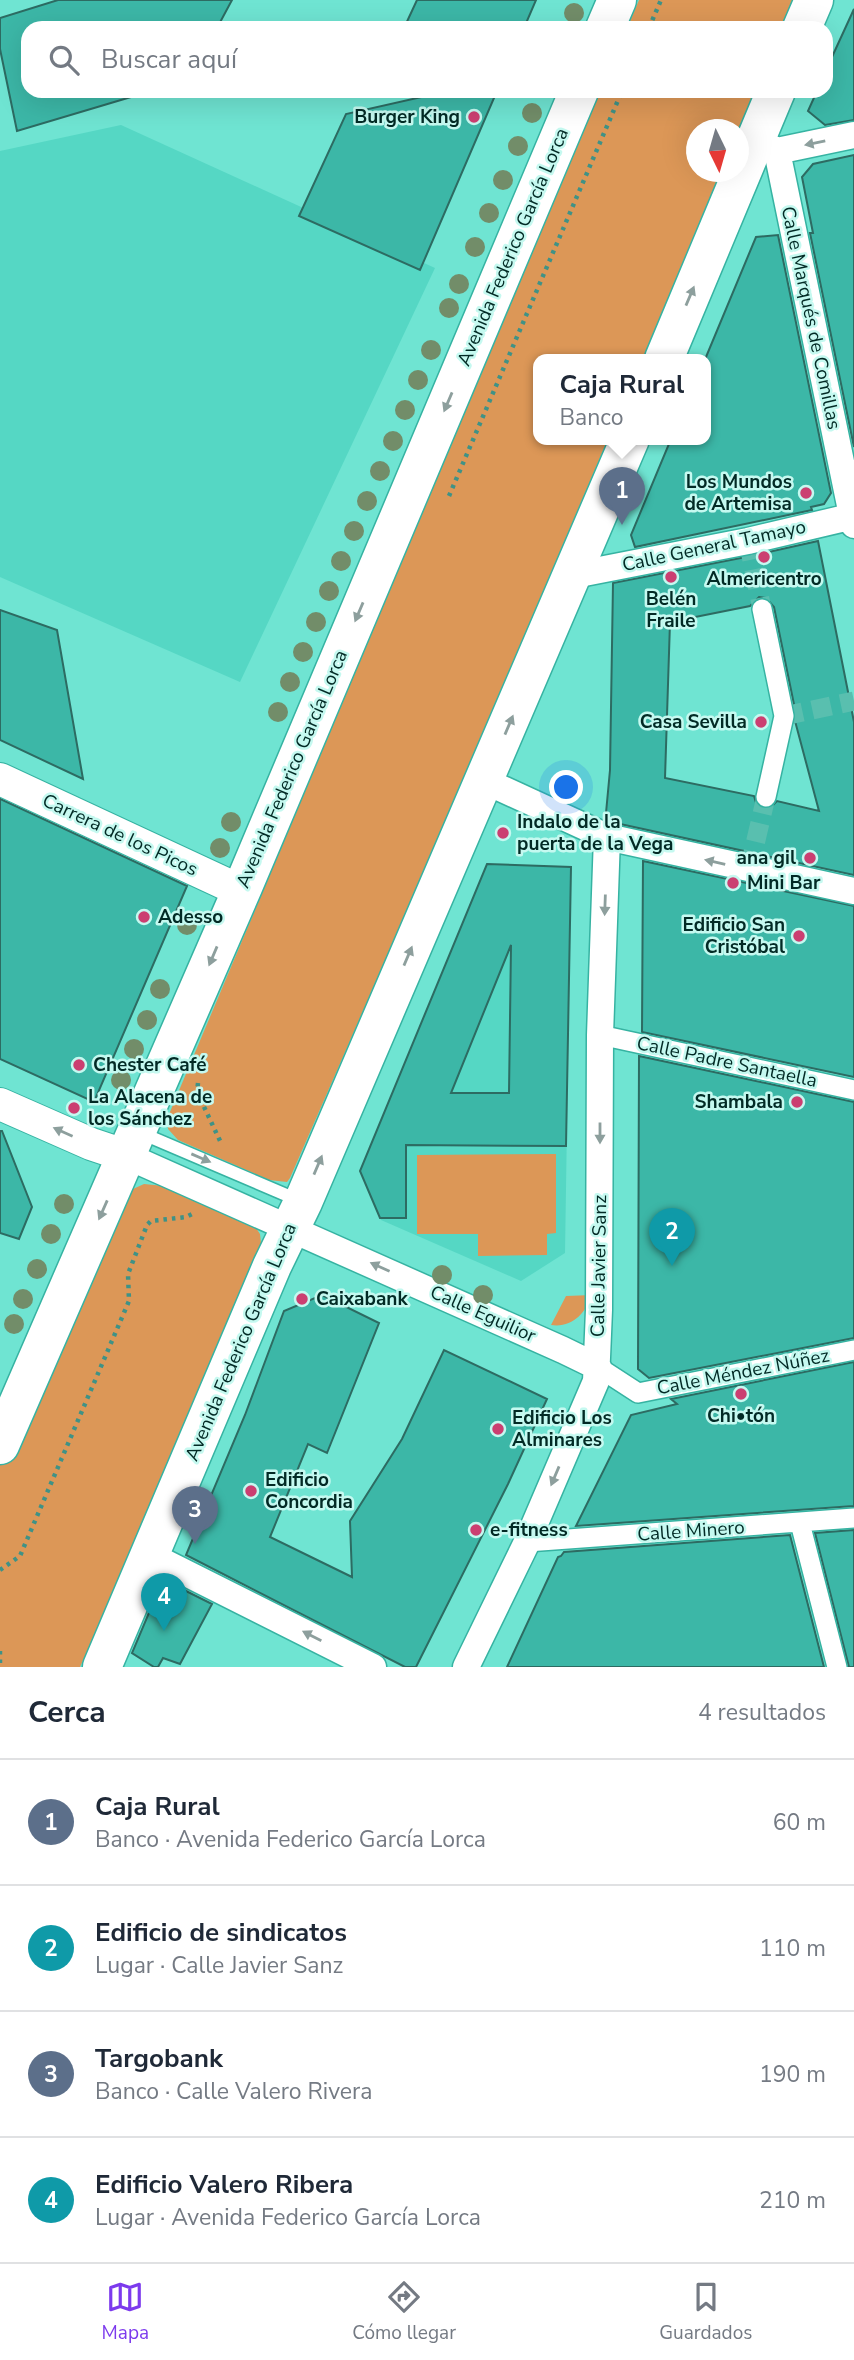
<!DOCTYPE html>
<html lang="es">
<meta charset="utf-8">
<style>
:root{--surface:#fff;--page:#f2f2f3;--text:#1f2937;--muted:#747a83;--line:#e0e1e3;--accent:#7c3aed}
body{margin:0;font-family:"Nunito Sans",sans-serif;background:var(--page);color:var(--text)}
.compass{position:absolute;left:686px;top:119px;width:63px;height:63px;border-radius:50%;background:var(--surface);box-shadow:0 7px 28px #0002;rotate:175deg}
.you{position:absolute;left:567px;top:788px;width:24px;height:24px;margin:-18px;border:5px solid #fff;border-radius:50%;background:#1a73e8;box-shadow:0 0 0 10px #1a73e833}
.badge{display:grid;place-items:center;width:46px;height:46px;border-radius:50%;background:var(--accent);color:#fff;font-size:23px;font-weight:700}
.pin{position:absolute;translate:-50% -58px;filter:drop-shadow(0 2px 4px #0008)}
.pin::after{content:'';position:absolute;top:37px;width:24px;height:21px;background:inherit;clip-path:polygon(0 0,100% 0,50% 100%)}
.popup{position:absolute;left:533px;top:354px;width:178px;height:91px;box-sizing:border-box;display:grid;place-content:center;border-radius:14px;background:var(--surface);filter:drop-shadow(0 2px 5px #0005);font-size:23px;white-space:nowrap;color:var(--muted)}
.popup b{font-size:26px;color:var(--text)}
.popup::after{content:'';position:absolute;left:50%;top:100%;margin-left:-14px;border:14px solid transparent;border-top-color:var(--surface)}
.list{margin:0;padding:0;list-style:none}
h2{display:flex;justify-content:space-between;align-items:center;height:91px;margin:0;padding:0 28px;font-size:30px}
h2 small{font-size:23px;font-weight:400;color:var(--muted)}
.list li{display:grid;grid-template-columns:46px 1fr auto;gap:21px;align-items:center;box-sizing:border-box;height:126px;padding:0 28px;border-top:2px solid var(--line)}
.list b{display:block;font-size:26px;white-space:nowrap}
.list p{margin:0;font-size:23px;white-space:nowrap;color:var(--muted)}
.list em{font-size:23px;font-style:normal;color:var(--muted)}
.icon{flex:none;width:38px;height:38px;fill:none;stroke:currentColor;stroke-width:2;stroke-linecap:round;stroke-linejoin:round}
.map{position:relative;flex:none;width:854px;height:1667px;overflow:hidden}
.search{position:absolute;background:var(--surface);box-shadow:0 7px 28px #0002;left:21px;right:21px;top:21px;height:77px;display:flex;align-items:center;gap:18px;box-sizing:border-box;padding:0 24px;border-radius:21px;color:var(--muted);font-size:26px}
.sheet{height:595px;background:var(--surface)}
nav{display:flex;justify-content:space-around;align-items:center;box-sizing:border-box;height:98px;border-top:2px solid var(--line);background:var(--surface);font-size:19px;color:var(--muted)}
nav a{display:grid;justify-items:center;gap:4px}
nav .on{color:var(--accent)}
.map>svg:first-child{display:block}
.built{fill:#55d7c4}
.green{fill:#dc9757}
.building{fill:#3cb7a7;stroke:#2d6b62;stroke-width:2;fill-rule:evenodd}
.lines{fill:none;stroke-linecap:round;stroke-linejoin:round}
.pedestrian-tunnel{stroke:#59bfaf;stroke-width:19;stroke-dasharray:19 10;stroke-linecap:butt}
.service-casing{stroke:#36b3a2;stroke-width:15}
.pedestrian-casing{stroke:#36b3a2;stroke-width:22}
.minor-casing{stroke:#36b3a2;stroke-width:29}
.tertiary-casing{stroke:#36b3a2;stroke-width:34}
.primary-casing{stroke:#36b3a2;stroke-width:41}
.path{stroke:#3f9286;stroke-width:4.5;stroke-dasharray:3.5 5;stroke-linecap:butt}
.service{stroke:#fff;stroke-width:12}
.pedestrian{stroke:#fff;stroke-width:19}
.minor{stroke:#fff;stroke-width:26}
.tertiary{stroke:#fff;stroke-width:32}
.primary{stroke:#fff;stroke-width:38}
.tree{fill:#728d69}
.oneway{fill:#8d9f9d}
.poi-dot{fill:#cb3f71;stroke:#c5f9f0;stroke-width:2.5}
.labels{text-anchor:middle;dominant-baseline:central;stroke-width:5;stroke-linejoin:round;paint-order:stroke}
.poi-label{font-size:19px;font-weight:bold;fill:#022a25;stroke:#c5f9f0;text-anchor:start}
.street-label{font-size:19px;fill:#022a25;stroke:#c5f9f0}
</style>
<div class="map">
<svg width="854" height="1667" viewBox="0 0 854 1667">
<rect width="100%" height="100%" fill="#6fe4d2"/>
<path class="built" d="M121,125l314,143 -195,414 -240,-105v-426z
M487,864l84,3 -6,386 -44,28 -140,-61 -21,-49z"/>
<path class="green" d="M639,0h158l-13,28h-157z
M600,91h157l-18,43 -1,-4h-42v42h27l-80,187h-105v80h70l-154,364 -164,375 -3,4 -18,-2 -91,-40 -10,-11 -1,-10z
M556,1154v79l-9,1v21l-69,1v-22h-61v-79z
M144,1184l20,2 90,39 6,9 1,9 -151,360 -30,64h-80v-245l62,-70 22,-57 43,-95 6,-11z
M592,1295c-7,19 -20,33 -41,30l15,-29z"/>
<path class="building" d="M58,0h174l-15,28h-189v63h102l1,6 -114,34 -17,-82v-31z
M417,0h119l-12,28h-120z
M854,9v111l-29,5 -17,-14 9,-20h9v-21z
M448,91h49l-77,179 -121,-54 47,-102z
M854,155v292l-44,-214h3l-11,-56 11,-13z
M778,235l53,258 -7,11 -13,3 1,3 -177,37 -4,-12 40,-96h35v-82l50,-120z
M818,541l36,181v153l-243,-53 -5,-9 4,-43 3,-187 138,-27zM759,597l7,1 8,9 22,107 -1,7 24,90 -42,-10 -7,7 -6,1 -7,-3 -3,-10 -89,-18 5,-156 80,-16z
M0,610l57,20 26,149 -83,-39z
M0,799l187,87 -93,216 -94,-43z
M643,861l211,45v171l-212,-45z
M487,864l84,3 -5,279 -160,-1v73h-26l-20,-47zM511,945l-2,148h-58z
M639,1056l215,46v236l-205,40 -11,-9z
M0,1131h2l30,76 -13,32 -19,-6z
M322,1295l57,28 -52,130 -19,-9 -38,93 82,40 -2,-56 52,-82 42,-89 103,49 -39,85 -92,183h-11l-219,-112 59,-140 39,-104z
M854,1362v144l-278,20 55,-111 46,-11 -6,-5z
M854,1530v137h-5l-34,-134z
M790,1535l34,132h-317l51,-110 3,-1 3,-4z
M170,1583l42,21 -32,60 -17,-6 -5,9h-4l-22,-14 27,-64z"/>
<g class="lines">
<path class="pedestrian-tunnel" d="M748,541l14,68
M784,716l70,-15
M749,870l17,-73"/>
<defs>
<path id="service" d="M141,1133l157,67"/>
<path id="pedestrian" d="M762,609l22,107 -18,81
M600,1035l254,55
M598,1367l40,26 216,-43
M800,1523l37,144
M527,1542l327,-24"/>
<path id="minor" d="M761,143l16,8 77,-16
M777,151l77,374
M574,575l174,-34 106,-25
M485,781l122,56 247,54
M127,1156l436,194 35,17
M150,1555l223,112
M466,1667l61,-125 69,-161 3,-71 1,-275 7,-198"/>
<path id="tertiary" d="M0,779l241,112
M0,1104l91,40 36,12"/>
<path id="primary" d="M605,28l12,-28
M802,28l12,-28
M664,359l112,-268
M0,1445l243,-558 336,-796
M102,1667l170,-401 31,-64 327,-763"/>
</defs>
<use href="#service" class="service-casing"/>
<use href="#pedestrian" class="pedestrian-casing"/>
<use href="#minor" class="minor-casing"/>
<use href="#tertiary" class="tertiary-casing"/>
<use href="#primary" class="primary-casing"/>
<path class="path" d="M649,28l12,-28
M449,496l173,-405
M198,1083l-1,9 25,53
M0,1570l20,-14 109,-255 -1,-27 19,-49 4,-4 35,-4 6,-3
M0,1651v13"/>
<use href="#service" class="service"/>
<use href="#pedestrian" class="pedestrian"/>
<use href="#minor" class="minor"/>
<use href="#tertiary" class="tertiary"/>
<use href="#primary" class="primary"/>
</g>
<g class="tree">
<circle cx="574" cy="13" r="10"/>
<circle cx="532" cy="113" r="10"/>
<circle cx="518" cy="146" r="10"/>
<circle cx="503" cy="180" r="10"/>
<circle cx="489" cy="213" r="10"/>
<circle cx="475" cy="247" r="10"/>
<circle cx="459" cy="284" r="10"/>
<circle cx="449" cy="308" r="10"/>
<circle cx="431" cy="350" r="10"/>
<circle cx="418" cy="380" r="10"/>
<circle cx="405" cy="410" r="10"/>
<circle cx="393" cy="441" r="10"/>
<circle cx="380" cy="471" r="10"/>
<circle cx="367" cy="501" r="10"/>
<circle cx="354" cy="531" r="10"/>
<circle cx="341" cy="561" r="10"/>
<circle cx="329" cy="591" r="10"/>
<circle cx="316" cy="622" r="10"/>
<circle cx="303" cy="652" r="10"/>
<circle cx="290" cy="682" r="10"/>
<circle cx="278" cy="712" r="10"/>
<circle cx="231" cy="822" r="10"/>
<circle cx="220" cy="848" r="10"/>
<circle cx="187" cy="925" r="10"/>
<circle cx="160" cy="989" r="10"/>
<circle cx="147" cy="1020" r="10"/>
<circle cx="134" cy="1049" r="10"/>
<circle cx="121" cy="1080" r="10"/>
<circle cx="64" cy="1204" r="10"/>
<circle cx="51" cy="1234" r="10"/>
<circle cx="37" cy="1269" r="10"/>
<circle cx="442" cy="1275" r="10"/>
<circle cx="483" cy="1295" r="10"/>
<circle cx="23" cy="1299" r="10"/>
<circle cx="14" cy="1324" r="10"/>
</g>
<defs><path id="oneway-solid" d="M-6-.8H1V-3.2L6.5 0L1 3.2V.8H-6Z" transform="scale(1.75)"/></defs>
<g class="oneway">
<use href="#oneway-solid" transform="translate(815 143) rotate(168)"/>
<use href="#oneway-solid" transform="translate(690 296) rotate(-67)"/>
<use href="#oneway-solid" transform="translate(448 402) rotate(113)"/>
<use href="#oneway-solid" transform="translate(359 612) rotate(113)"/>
<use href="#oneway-solid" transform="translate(509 725) rotate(-67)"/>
<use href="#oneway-solid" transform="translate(715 862) rotate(-167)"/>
<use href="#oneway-solid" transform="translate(605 905) rotate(92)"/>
<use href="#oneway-solid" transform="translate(213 956) rotate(113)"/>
<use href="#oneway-solid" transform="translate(408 956) rotate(-67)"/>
<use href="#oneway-solid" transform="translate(63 1132) rotate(-156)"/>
<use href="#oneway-solid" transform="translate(600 1133) rotate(90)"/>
<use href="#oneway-solid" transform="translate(201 1158) rotate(23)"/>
<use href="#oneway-solid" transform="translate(318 1165) rotate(-67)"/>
<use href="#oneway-solid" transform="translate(103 1210) rotate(114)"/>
<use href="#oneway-solid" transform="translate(380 1267) rotate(-156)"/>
<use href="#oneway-solid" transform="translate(555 1476) rotate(113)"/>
<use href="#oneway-solid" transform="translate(312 1636) rotate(-153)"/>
</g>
<g class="poi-dot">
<circle cx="474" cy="117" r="7"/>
<circle cx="806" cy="493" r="7"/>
<circle cx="764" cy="557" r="7"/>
<circle cx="671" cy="577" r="7"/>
<circle cx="761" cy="722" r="7"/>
<circle cx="503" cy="833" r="7"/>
<circle cx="810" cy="858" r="7"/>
<circle cx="733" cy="883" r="7"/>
<circle cx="144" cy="917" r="7"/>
<circle cx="799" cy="936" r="7"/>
<circle cx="79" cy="1065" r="7"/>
<circle cx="797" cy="1102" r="7"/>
<circle cx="74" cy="1108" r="7"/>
<circle cx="302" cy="1299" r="7"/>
<circle cx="741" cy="1394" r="7"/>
<circle cx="498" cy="1429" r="7"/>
<circle cx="251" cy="1491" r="7"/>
<circle cx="476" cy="1530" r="7"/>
</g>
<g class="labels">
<g class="poi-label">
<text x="460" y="117" text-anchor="end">Burger King</text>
<text x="792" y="482" text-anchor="end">Los Mundos<tspan x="792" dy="22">de Artemisa</tspan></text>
<text x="764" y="579" text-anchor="middle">Almericentro</text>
<text x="671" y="599" text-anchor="middle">Belén<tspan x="671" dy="22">Fraile</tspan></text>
<text x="747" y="722" text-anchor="end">Casa Sevilla</text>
<text x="517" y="822">Indalo de la<tspan x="517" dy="22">puerta de la Vega</tspan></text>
<text x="796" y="858" text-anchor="end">ana gil</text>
<text x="747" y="883">Mini Bar</text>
<text x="158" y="917">Adesso</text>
<text x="785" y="925" text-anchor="end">Edificio San<tspan x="785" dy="22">Cristóbal</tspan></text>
<text x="93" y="1065">Chester Café</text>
<text x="88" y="1097">La Alacena de<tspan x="88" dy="22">los Sánchez</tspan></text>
<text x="783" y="1102" text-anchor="end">Shambala</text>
<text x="316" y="1299">Caixabank</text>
<text x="741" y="1416" text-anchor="middle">Chi•tón</text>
<text x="512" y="1418">Edificio Los<tspan x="512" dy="22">Alminares</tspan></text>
<text x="265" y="1480">Edificio<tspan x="265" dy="22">Concordia</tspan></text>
<text x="490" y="1530">e-fitness</text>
</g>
<g class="street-label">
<text transform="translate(513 247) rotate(-67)">Avenida Federico García Lorca</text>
<text transform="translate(811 318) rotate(78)">Calle Marqués de Comillas</text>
<text transform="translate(714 546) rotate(-12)">Calle General Tamayo</text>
<text transform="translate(292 769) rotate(-67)">Avenida Federico García Lorca</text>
<text transform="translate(120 835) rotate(25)">Carrera de los Picos</text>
<text transform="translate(727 1062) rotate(12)">Calle Padre Santaella</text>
<text transform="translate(599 1266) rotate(-89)">Calle Javier Sanz</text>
<text transform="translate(483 1314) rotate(24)">Calle Eguilior</text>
<text transform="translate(241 1342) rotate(-67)">Avenida Federico García Lorca</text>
<text transform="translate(743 1372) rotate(-11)">Calle Méndez Núñez</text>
<text transform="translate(691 1531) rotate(-4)">Calle Minero</text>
</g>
</g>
</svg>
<svg class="compass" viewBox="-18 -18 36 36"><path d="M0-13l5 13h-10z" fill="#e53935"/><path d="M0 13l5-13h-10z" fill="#747a83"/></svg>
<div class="you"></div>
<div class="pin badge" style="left:622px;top:525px;background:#5c6f8a">1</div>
<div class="popup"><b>Caja Rural</b>Banco</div>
<div class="pin badge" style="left:672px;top:1266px;background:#0f9aa8">2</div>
<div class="pin badge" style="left:195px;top:1544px;background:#5c6f8a">3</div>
<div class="pin badge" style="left:164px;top:1631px;background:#0f9aa8">4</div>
<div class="search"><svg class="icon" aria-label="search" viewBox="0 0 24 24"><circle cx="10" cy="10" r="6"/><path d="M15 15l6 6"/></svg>Buscar aquí</div>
</div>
<section class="sheet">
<h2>Cerca<small>4 resultados</small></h2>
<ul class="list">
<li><span class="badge" style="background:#5c6f8a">1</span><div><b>Caja Rural</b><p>Banco · Avenida Federico García Lorca</p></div><em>60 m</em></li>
<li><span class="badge" style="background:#0f9aa8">2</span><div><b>Edificio de sindicatos</b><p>Lugar · Calle Javier Sanz</p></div><em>110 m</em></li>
<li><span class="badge" style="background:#5c6f8a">3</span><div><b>Targobank</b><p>Banco · Calle Valero Rivera</p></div><em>190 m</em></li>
<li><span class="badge" style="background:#0f9aa8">4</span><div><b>Edificio Valero Ribera</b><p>Lugar · Avenida Federico García Lorca</p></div><em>210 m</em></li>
</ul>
</section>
<nav>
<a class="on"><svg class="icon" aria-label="map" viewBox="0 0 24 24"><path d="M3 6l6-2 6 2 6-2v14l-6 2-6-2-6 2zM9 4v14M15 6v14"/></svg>Mapa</a>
<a><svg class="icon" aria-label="directions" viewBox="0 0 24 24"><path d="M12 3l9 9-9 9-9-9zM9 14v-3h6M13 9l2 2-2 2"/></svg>Cómo llegar</a>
<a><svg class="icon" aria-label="saved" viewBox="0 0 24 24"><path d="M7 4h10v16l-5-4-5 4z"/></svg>Guardados</a>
</nav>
